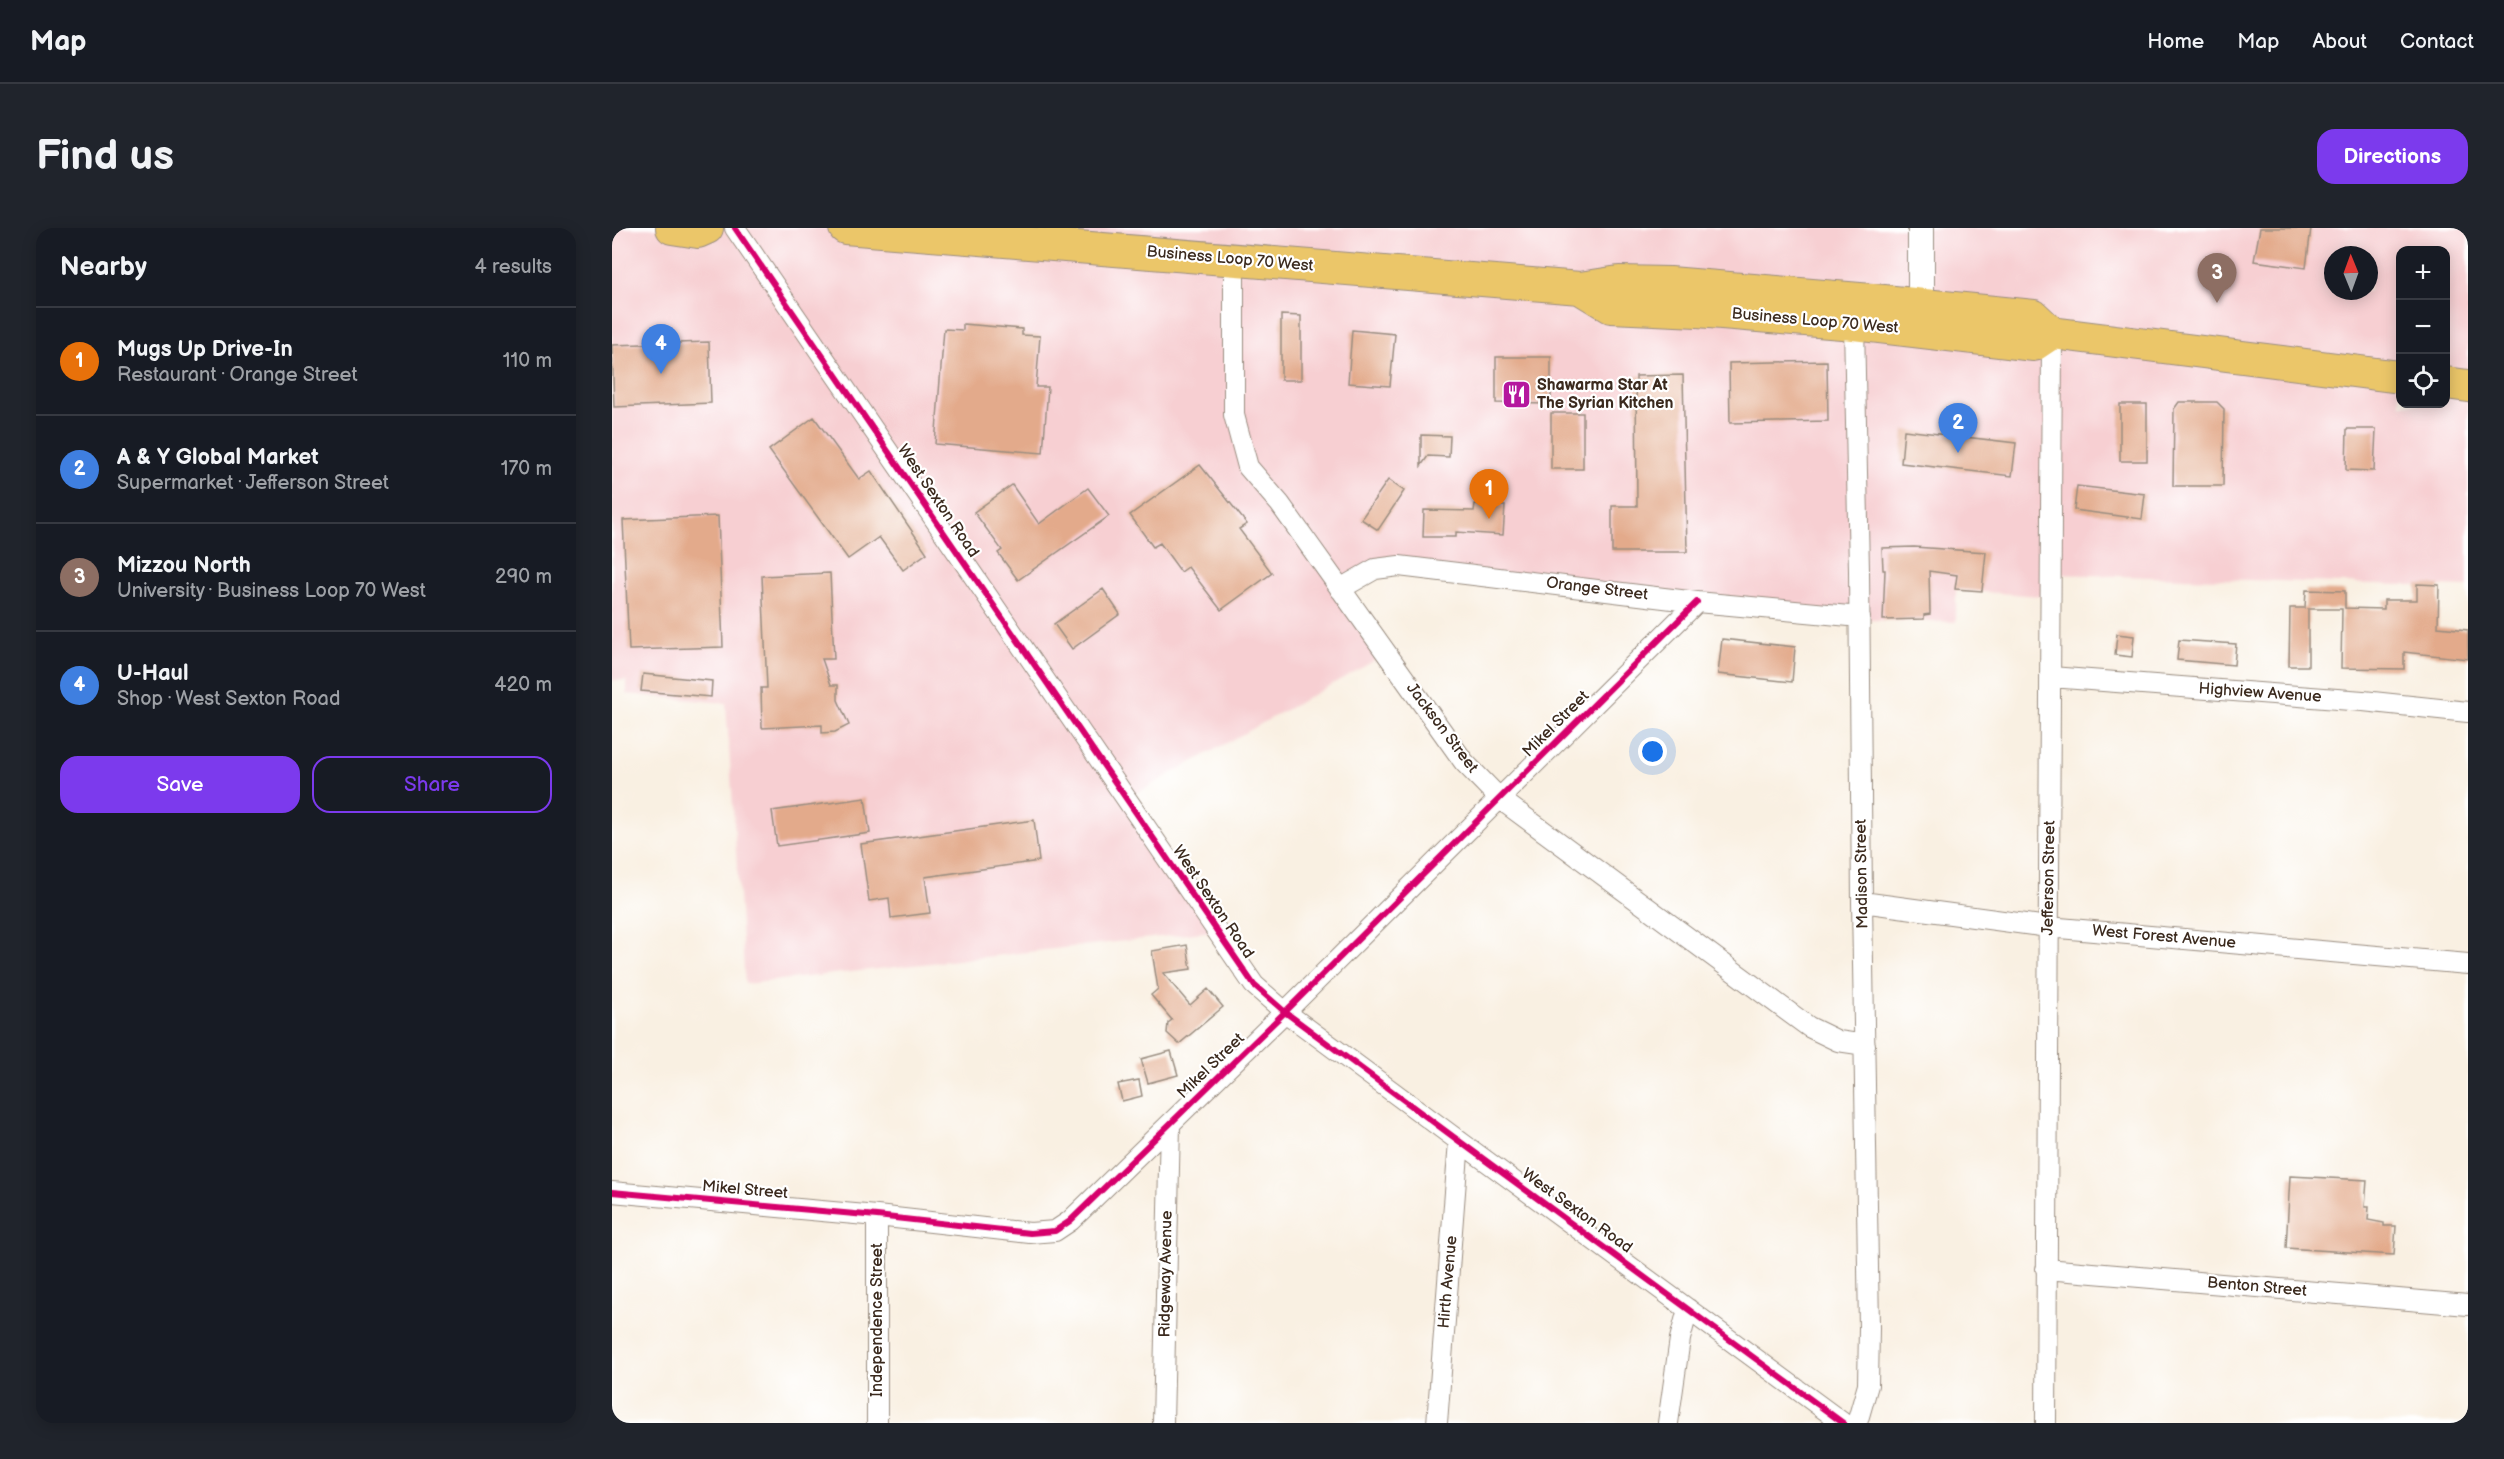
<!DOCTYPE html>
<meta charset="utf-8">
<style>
:root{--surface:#171b24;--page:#20242c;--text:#f1f3f6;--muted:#9ea1a6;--line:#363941;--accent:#7c3aed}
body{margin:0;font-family:"Balsamiq Sans",sans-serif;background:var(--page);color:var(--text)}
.controls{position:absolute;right:18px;top:18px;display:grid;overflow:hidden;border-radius:12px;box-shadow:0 3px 15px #0003}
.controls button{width:54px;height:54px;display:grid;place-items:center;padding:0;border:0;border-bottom:2px solid var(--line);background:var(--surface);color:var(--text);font:30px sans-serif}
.compass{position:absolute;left:1712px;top:18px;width:54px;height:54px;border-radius:50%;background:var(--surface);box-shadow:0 3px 15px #0003;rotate:359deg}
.you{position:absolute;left:1041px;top:524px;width:21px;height:21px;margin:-15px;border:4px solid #fff;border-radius:50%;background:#1a73e8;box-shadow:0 0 0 9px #1a73e833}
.badge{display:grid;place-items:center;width:39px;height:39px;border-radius:50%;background:var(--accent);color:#fff;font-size:20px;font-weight:700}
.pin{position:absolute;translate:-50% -50px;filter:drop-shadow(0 2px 3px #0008)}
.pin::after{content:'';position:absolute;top:32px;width:21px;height:18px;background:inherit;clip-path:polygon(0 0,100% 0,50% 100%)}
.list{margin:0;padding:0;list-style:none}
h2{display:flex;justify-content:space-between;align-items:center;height:78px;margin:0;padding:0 24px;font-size:26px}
h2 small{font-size:20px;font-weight:400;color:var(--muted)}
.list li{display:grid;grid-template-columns:39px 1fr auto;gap:18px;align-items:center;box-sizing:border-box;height:108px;padding:0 24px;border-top:2px solid var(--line)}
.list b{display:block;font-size:22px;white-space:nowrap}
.list p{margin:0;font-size:20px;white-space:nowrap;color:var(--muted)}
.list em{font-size:20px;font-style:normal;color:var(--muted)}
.actions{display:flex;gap:12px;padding:18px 24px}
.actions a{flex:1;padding:14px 0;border:2px solid var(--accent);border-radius:18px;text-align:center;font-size:21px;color:var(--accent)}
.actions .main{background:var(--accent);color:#fff}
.icon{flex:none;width:33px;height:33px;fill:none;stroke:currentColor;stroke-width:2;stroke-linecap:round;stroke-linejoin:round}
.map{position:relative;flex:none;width:1856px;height:1195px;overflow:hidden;border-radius:18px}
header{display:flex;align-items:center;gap:36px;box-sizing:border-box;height:84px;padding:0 30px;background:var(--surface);border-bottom:2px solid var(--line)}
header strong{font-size:28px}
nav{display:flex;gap:33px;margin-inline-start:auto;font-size:21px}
.intro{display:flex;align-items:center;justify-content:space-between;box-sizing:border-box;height:144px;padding:0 36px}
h1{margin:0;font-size:42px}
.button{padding:15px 27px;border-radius:18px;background:var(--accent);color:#fff;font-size:21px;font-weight:700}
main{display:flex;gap:36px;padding:0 36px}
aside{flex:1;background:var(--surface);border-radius:18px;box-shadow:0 3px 15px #0003}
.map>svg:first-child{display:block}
.built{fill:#f7cfd2;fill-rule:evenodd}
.building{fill:#e3aa8b}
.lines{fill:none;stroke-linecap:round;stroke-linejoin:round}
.minor-casing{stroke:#9a8d80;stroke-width:22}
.tertiary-casing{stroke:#9a8d80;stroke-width:28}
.primary-casing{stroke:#9a8d80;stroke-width:34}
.minor{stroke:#fff;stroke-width:20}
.tertiary{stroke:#fff;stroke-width:26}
.primary{stroke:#ebc669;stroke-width:32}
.cycleway-casing{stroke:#fff;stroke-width:10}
.cycleway{stroke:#d6006c;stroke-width:6}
.labels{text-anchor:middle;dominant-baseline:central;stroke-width:4.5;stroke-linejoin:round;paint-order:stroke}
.street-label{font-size:16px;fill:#3b2a1e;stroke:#fff}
.poi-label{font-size:16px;font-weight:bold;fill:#3b2a1e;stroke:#fff;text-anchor:start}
</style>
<header>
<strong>Map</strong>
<nav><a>Home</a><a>Map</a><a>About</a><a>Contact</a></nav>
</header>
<div class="intro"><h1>Find us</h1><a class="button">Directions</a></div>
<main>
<aside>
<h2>Nearby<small>4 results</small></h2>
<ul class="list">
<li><span class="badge" style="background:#e8710a">1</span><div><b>Mugs Up Drive-In</b><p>Restaurant · Orange Street</p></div><em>110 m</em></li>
<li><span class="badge" style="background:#3f7fe0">2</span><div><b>A &amp; Y Global Market</b><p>Supermarket · Jefferson Street</p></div><em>170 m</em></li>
<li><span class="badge" style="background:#8d6e63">3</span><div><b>Mizzou North</b><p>University · Business Loop 70 West</p></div><em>290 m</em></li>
<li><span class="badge" style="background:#3f7fe0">4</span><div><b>U-Haul</b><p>Shop · West Sexton Road</p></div><em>420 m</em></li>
</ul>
<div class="actions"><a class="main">Save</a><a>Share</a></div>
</aside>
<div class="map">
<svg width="1856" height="1195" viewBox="0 0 1856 1195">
<rect width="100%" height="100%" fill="#fff"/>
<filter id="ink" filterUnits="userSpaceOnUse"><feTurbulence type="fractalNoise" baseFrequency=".0167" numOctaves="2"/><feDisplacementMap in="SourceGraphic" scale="12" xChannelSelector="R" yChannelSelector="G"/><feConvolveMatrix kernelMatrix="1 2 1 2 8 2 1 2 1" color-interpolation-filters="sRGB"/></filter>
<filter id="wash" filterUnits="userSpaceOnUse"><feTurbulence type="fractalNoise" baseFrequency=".008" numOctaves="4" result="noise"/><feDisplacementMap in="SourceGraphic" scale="24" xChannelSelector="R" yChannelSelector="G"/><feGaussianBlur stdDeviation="1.35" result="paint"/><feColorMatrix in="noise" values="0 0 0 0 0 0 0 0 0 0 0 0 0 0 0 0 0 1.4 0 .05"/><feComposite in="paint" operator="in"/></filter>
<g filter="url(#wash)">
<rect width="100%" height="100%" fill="#f9f0e2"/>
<path class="built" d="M0,0h1856v359l-413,-13 -1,23 -98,-7v32l-84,-2 -473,-53 -57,22 46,64 -260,145 85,133 -468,53 -19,-281 -99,-9v-13l-15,-1zM1788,22h46v154h-46zM1721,27h36v36h-36z"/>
<g id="blocks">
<path class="building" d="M1648,0h51l-5,40 -52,-7z
M669,87l20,1v64h-20z
M351,96l59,5v6l18,1 -4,51h12l-5,66 -108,-9 9,-115 19,1z
M740,102l43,4 -5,52 -42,-3z
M97,114l2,61 -97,4 -2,-62z
M884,129h55v47l-55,-1z
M1215,133l1,60 -98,2 -1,-60z
M1071,147l4,177h-75v-46h25l-1,-130z
M1567,174h38l7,7 -1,77h-50l1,-77z
M1508,176h27v57h-27z
M939,185h32v56h-32z
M202,189l45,62 12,-8 56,82 -24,17 -24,-33 -31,22 -79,-109z
M1735,201h29l-2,42 -28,-1z
M1292,202l112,13 -4,33 -111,-13z
M809,207l29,1 -1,21 -21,-1 -7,10z
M588,237l47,59 -8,5 33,44 -51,37 -33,-43 -7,5 -21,-29 -7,4 -23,-32z
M776,252l16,11 -26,39 -17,-11z
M400,257l27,39 49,-36 21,28 -91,64 -20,-27 4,-3 -28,-38z
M1465,258l68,8 -3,25 -68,-9z
M863,276l30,2 -2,29 -47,-3v5h-33l1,-27 50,1z
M106,288l5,131 -94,3 -6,-130z
M1302,319l72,5 -4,39 -27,-2 2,-14 -28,-4 1,43 -6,1v4l-41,1 2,-50h-2l-1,-22z
M218,345l4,86h-12l9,26h7v15l11,25 -14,7 -13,1v-8l-60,3 -1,-40h6l-5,-112z
M1805,356l22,1 -1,42 30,3v29l-64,-7v17l-63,-1 1,-59h-34v57h-19l1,-58h15l1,-18 39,1v17l39,1v-9h33z
M491,361l17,25 -48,35 -18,-25z
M1505,406l17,2 -2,21 -17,-2z
M1110,411l73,8 -3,35 -74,-8z
M1567,412l57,4 -2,21 -57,-5z
M31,446l69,7 -1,16 -70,-6z
M253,570l5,35 -93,13 -5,-35z
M422,592l5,41 -114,16 5,36 -39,5 -2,-20 -20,3 -8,-57z
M575,717l4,24 -28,4 27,32 18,-16 15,18 -44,37 -12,-11 1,-10 4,-3 -21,-25 7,-6 -6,-38z
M559,823l7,24 -30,8 -7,-24z
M527,852l3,16 -20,5 -4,-17z
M1678,948l77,4 -2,27h4l-1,13 16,3v3h12l-2,29 -108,-7z"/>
</g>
</g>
<g filter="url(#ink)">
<use href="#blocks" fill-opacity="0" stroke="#9a8d80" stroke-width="1.5"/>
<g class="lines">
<defs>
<path id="minor" d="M123,0l519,757 31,27 174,129 384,282
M622,31v156l14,52 32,37 184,258 36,37 309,228 29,14 27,4
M1242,96l5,247 3,331 7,426 -1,57 -11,38
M728,361l35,-20 24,-3 298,36 163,15
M1439,449l312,24 105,11
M1250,674l186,25 420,37
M0,964l265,24 153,17 25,-2 15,-10 215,-209 412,-410
M1434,1041l422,36
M265,1195v-207
M551,1195l7,-298
M825,1195l22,-282
M1056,1195l12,-84 8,-30
M1434,1195l6,-1090"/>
<path id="tertiary" d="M1309,0v94"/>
<path id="primary" d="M60,0l26,4 9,-4
M233,0l735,60 39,-6 51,1 214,18 150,15 18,17 348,44
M968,60l31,19 87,4 156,13 180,21 18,-12
M1834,155l22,3"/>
</defs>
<use href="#minor" class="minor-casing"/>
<use href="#tertiary" class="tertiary-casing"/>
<use href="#primary" class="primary-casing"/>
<use href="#minor" class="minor"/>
<use href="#tertiary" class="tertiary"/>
<use href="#primary" class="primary"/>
<defs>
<path id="cycleway" d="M123,0l519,757 31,27 174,129 384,282
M0,964l265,24 153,17 25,-2 15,-10 215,-209 412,-410"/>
</defs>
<use href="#cycleway" class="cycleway-casing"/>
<use href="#cycleway" class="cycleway"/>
</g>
</g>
<defs>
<symbol id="restaurant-square" viewBox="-11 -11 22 22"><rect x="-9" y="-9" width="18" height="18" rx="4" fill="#b5179e" stroke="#fff"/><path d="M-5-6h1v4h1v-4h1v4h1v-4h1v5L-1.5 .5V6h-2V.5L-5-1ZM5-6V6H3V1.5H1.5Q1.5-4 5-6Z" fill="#fff"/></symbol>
</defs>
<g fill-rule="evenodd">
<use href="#restaurant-square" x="888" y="150" width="33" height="33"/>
</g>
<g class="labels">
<g class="street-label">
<text transform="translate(618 31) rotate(5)">Business Loop 70 West</text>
<text transform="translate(1203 93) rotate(5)">Business Loop 70 West</text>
<text transform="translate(326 273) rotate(56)">West Sexton Road</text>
<text transform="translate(985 361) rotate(7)">Orange Street</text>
<text transform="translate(1648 465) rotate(4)">Highview Avenue</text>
<text transform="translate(944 496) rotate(-45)">Mikel Street</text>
<text transform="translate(830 500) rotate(53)">Jackson Street</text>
<text transform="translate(1250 646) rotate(-91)">Madison Street</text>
<text transform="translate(1437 650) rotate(-89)">Jefferson Street</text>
<text transform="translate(601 674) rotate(56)">West Sexton Road</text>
<text transform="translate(1552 709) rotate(5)">West Forest Avenue</text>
<text transform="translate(599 838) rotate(-44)">Mikel Street</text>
<text transform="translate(133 962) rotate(5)">Mikel Street</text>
<text transform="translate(965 983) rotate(36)">West Sexton Road</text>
<text transform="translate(554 1046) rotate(-89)">Ridgeway Avenue</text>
<text transform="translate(836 1054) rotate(-85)">Hirth Avenue</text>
<text transform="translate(1645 1059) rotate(5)">Benton Street</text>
<text transform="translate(265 1092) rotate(-90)">Independence Street</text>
</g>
<g class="poi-label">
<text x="925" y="157">Shawarma Star At<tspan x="925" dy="18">The Syrian Kitchen</tspan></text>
</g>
</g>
</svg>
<div class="controls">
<button>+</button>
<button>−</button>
<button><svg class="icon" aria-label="locate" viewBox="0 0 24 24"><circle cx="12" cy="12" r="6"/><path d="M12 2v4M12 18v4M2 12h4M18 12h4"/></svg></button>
</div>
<svg class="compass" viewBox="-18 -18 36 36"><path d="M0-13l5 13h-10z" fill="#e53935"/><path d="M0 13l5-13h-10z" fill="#9ea1a6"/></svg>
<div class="you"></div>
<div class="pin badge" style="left:877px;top:291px;background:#e8710a">1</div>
<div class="pin badge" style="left:1346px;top:225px;background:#3f7fe0">2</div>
<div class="pin badge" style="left:1605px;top:75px;background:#8d6e63">3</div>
<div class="pin badge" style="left:49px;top:146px;background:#3f7fe0">4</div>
</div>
</main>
